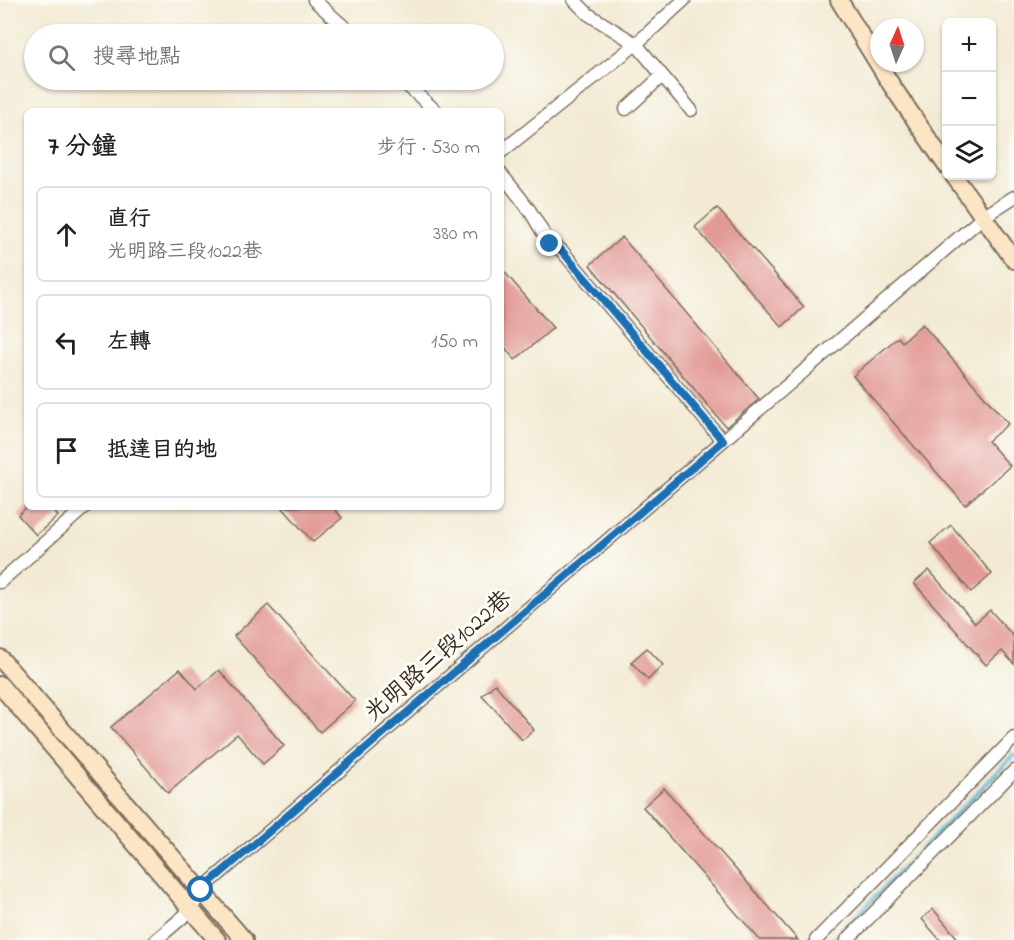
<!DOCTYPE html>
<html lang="zh-TW">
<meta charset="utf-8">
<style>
:root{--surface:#fff;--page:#f6f6f6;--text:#202124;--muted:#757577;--line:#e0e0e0}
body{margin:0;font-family:"Indie Flower","LXGW WenKai TC",sans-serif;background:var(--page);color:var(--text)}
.controls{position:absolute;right:18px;top:18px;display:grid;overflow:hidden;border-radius:9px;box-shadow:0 2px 4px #0004}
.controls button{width:54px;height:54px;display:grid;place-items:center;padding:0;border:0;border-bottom:2px solid var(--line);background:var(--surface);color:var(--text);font:30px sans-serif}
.compass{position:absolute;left:870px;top:18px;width:54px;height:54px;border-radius:50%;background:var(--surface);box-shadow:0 2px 4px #0004;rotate:3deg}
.stop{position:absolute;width:18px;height:18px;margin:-14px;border:4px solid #1f6fb2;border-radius:50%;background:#fff}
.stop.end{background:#1f6fb2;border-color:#fff;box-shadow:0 2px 6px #0008}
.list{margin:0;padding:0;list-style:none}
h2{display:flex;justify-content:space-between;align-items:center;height:78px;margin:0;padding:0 24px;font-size:26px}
h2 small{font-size:20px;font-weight:400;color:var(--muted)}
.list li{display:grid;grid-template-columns:39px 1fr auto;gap:18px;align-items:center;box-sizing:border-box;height:96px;margin:0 12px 12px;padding:0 12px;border:2px solid var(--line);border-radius:9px}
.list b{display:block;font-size:22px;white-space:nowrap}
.list p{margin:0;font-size:20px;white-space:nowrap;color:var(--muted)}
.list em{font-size:20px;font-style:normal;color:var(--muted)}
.icon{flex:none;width:33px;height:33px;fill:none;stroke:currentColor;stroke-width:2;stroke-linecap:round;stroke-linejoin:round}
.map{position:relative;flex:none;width:1014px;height:940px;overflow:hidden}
.search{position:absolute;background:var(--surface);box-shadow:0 2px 4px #0004;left:24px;top:24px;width:480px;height:66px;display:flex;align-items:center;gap:15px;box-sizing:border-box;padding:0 21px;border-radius:33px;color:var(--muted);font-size:22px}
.panel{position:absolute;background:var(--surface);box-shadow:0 2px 4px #0004;left:24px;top:108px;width:480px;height:402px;border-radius:9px}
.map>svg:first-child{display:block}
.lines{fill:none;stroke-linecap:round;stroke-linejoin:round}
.stream{stroke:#59b8d7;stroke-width:4}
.building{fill:#e29a95}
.street-casing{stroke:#7b6d5d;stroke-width:15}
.secondary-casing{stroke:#7b6d5d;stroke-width:20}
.street{stroke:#fff;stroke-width:12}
.secondary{stroke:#fce5c4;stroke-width:16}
.route{stroke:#1f6fb2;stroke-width:8}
.labels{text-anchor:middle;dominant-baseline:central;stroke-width:6;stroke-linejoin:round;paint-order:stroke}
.street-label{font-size:24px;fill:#3b2a1e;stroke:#fdfcf7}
</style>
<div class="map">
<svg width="1014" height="940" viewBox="0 0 1014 940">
<rect width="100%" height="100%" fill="#fdfcf7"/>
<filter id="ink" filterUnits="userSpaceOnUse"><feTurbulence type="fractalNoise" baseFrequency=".0167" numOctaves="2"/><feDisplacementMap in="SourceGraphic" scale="12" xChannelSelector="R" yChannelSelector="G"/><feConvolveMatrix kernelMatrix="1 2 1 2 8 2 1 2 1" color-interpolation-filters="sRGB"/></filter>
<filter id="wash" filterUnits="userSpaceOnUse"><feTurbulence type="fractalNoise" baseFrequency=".008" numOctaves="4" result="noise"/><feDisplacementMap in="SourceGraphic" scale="24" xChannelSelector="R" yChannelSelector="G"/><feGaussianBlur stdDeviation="1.35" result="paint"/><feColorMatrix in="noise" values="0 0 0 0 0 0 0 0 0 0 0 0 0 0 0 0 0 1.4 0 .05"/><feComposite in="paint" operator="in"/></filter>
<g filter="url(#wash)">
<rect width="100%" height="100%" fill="#f2ead3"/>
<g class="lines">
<path class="stream" d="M833,940l181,-185"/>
</g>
<g id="blocks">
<path class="building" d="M717,208l87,99 -22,20 -87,-100z
M622,237l137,162 -33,28 -136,-162z
M501,268l52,60 -38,32 -14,-17z
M922,324l86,100 -20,17 22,25 -45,39 -112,-129 45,-39 4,5z
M27,507h22l9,9 -22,19 -18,-20z
M282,507h51l9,11 -29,24z
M951,525l41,49 -21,18 -41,-49z
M929,570l46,53 15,-13 24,27v27l-12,-13 -16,14 -72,-82z
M268,605l87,96 -35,31 -86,-96z
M647,648l16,17 -15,15 -17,-18z
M180,669l17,20 22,-19 65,76 -21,18 -26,-30 -69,59 -57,-66z
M495,684l39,46 -12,10 -40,-45z
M664,788l134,152h-38l-117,-133z
M933,909l26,31h-19l-18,-21z"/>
</g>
</g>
<g filter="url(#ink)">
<use href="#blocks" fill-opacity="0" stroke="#7b6d5d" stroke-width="1.5"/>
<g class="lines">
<defs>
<path id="street" d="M314,0l38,34
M574,0l14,14 48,30 55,66
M401,80l35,31
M626,109l36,-33
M501,152l135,-108 48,-44
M501,174c10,12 20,24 29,37 11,17 14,29 32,40l161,190
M0,582l85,-75
M156,940l35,-30 10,-20 782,-673 31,-20
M816,940l198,-202
M847,940l167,-169"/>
<path id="secondary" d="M839,0l53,86 54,79
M954,176l60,84
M0,658l244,282
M0,685l217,255"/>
</defs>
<use href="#street" class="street-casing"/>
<use href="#secondary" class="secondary-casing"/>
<use href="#street" class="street"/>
<use href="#secondary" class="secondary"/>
</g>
</g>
<g class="lines" filter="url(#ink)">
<path class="route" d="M201,890l522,-449 -161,-190 -12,-7"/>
</g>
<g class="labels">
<g class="street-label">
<text transform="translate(439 657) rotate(-41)">光明路三段1022巷</text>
</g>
</g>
</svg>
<div class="controls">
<button>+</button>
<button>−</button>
<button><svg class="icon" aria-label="layers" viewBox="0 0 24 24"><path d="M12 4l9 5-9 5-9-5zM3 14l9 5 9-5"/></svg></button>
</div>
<svg class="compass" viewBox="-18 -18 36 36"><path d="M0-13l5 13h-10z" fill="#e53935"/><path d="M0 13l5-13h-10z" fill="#757577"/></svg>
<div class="stop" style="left:201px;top:890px"></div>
<div class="stop end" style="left:550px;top:244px"></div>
<div class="search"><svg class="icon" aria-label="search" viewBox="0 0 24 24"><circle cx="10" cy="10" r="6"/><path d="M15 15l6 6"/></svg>搜尋地點</div>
<section class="panel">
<h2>7 分鐘<small>步行 · 530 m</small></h2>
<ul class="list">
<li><svg class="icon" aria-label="ahead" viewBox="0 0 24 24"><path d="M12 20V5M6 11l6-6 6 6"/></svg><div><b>直行</b><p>光明路三段1022巷</p></div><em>380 m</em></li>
<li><svg class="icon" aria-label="left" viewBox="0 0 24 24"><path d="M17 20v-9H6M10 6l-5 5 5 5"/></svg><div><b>左轉</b></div><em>150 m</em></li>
<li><svg class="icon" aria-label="arrive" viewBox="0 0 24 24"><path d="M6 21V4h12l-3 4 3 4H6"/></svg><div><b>抵達目的地</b></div></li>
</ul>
</section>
</div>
